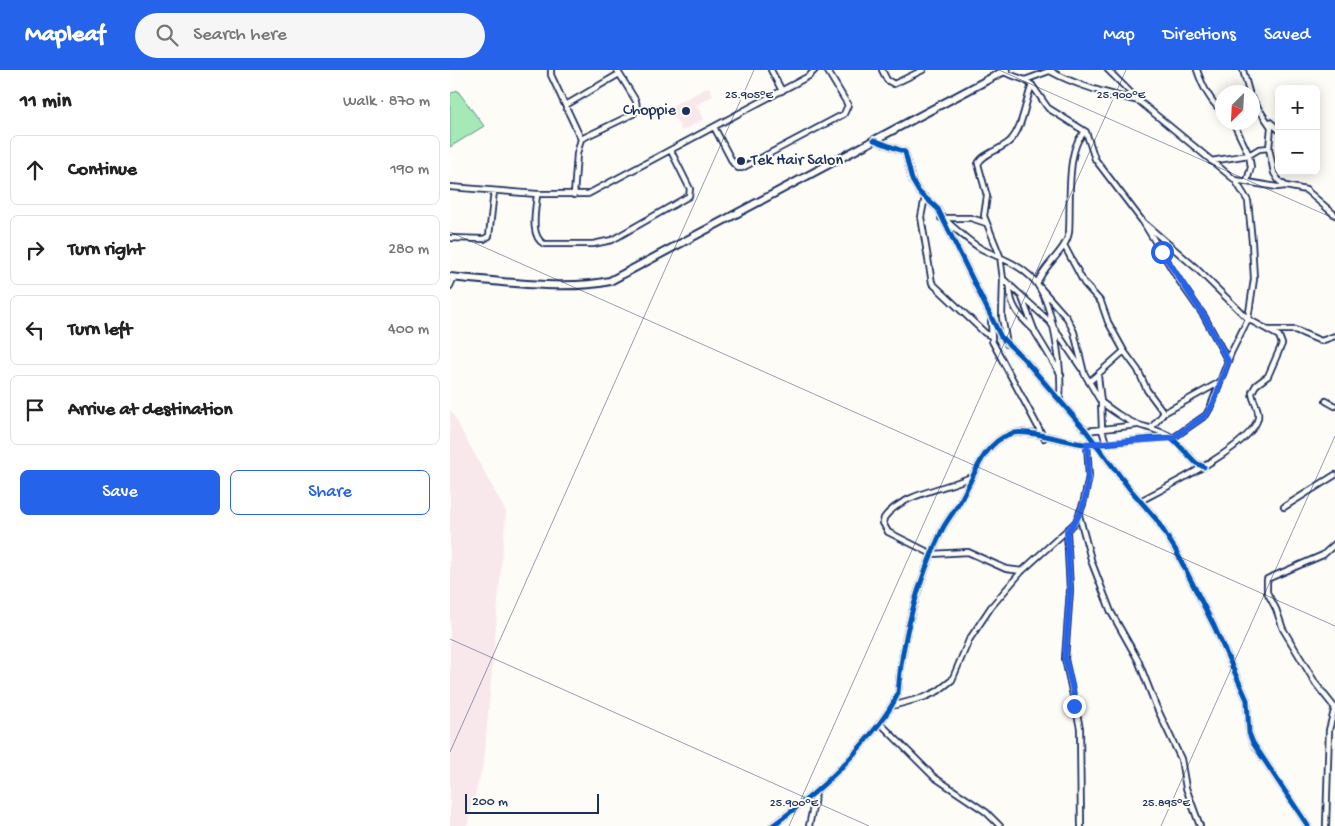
<!DOCTYPE html>
<meta charset="utf-8">
<style>
:root{--surface:#fff;--page:#f6f6f6;--text:#222;--muted:#767676;--line:#e0e0e0;--accent:#2563eb}
body{margin:0;font-family:"Gochi Hand",sans-serif;background:var(--page);color:var(--text)}
.controls{position:absolute;right:15px;top:15px;display:grid;overflow:hidden;border-radius:8px;box-shadow:0 2px 12px #0003}
.controls button{width:45px;height:45px;display:grid;place-items:center;padding:0;border:0;border-bottom:1px solid var(--line);background:var(--surface);color:var(--text);font:25px sans-serif}
.compass{position:absolute;left:765px;top:15px;width:45px;height:45px;border-radius:50%;background:var(--surface);box-shadow:0 2px 12px #0003;rotate:204deg}
.scale{position:absolute;left:15px;bottom:12px;width:134px;box-sizing:border-box;padding-left:5px;border:2px solid #1b2f5e;border-top:0;font-size:14px;line-height:18px;white-space:nowrap;color:#1b2f5e;-webkit-text-stroke:4px #fdfcf7;paint-order:stroke}
.stop{position:absolute;width:15px;height:15px;margin:-11px;border:4px solid #2563eb;border-radius:50%;background:#fff}
.stop.end{background:#2563eb;border-color:#fff;box-shadow:0 1px 5px #0008}
.list{margin:0;padding:0;list-style:none}
h2{display:flex;justify-content:space-between;align-items:center;height:65px;margin:0;padding:0 20px;font-size:21px}
h2 small{font-size:16px;font-weight:400;color:var(--muted)}
.list li{display:grid;grid-template-columns:32px 1fr auto;gap:15px;align-items:center;box-sizing:border-box;height:70px;margin:0 10px 10px;padding:0 10px;border:1px solid var(--line);border-radius:8px}
.list b{display:block;font-size:19px;white-space:nowrap}
.list em{font-size:16px;font-style:normal;color:var(--muted)}
.actions{display:flex;gap:10px;padding:15px 20px}
.actions a{flex:1;padding:11px 0;border:1px solid var(--accent);border-radius:8px;text-align:center;font-size:18px;color:var(--accent)}
.actions .main{background:var(--accent);color:#fff}
.icon{flex:none;width:28px;height:28px;fill:none;stroke:currentColor;stroke-width:2;stroke-linecap:round;stroke-linejoin:round}
.map{position:relative;flex:none;width:885px;height:756px;overflow:hidden}
header{display:flex;align-items:center;gap:30px;box-sizing:border-box;height:70px;padding:0 25px;background:var(--accent);color:#fff}
header strong{font-size:24px}
nav{display:flex;gap:28px;margin-inline-start:auto;font-size:18px}
.search{width:350px;height:45px;background:var(--page);display:flex;align-items:center;gap:12px;box-sizing:border-box;padding:0 18px;border-radius:28px;color:var(--muted);font-size:19px}
main{display:flex}
aside{flex:1;background:var(--surface)}
.map>svg:first-child{display:block}
.built{fill:#f8e8ec}
.green{fill:#a5eab6;stroke:#608c8a}
.lines{fill:none;stroke-linecap:round;stroke-linejoin:round}
.street-casing{stroke:#1b2f5e;stroke-width:8}
.secondary-casing{stroke:#1b2f5e;stroke-width:10}
.street{stroke:#fdfcf7;stroke-width:4.5}
.secondary{stroke:#fdfcf7;stroke-width:6}
.cycleway-casing{stroke:#fdfcf7;stroke-width:8}
.cycleway{stroke:#0057b8;stroke-width:5}
.route{stroke:#2563eb;stroke-width:6}
.ticks{fill:none;stroke:#1b2f5e;stroke-width:1;stroke-opacity:0.45}
.poi-dot{fill:#1b2f5e;stroke:#fdfcf7;stroke-width:2}
.labels{text-anchor:middle;dominant-baseline:central;stroke-width:4;stroke-linejoin:round;paint-order:stroke}
.poi-label{font-size:16px;fill:#1b2f5e;stroke:#fdfcf7;text-anchor:end}
.ticks-label{font-size:12px;text-anchor:middle;fill:#1b2f5e;stroke:#fdfcf7;stroke-width:4;stroke-linejoin:round;paint-order:stroke}
</style>
<header>
<strong>Mapleaf</strong>
<div class="search"><svg class="icon" aria-label="search" viewBox="0 0 24 24"><circle cx="10" cy="10" r="6"/><path d="M15 15l6 6"/></svg>Search here</div>
<nav><a>Map</a><a>Directions</a><a>Saved</a></nav>
</header>
<main>
<aside>
<h2>11 min<small>Walk · 870 m</small></h2>
<ul class="list">
<li><svg class="icon" aria-label="ahead" viewBox="0 0 24 24"><path d="M12 20V5M6 11l6-6 6 6"/></svg><div><b>Continue</b></div><em>190 m</em></li>
<li><svg class="icon" aria-label="right" viewBox="0 0 24 24"><path d="M7 20v-9h11M14 6l5 5-5 5"/></svg><div><b>Turn right</b></div><em>280 m</em></li>
<li><svg class="icon" aria-label="left" viewBox="0 0 24 24"><path d="M17 20v-9H6M10 6l-5 5 5 5"/></svg><div><b>Turn left</b></div><em>400 m</em></li>
<li><svg class="icon" aria-label="arrive" viewBox="0 0 24 24"><path d="M6 21V4h12l-3 4 3 4H6"/></svg><div><b>Arrive at destination</b></div></li>
</ul>
<div class="actions"><a class="main">Save</a><a>Share</a></div>
</aside>
<div class="map">
<svg width="885" height="756" viewBox="0 0 885 756">
<rect width="100%" height="100%" fill="#fdfcf7"/>
<filter id="ink" filterUnits="userSpaceOnUse"><feTurbulence type="fractalNoise" baseFrequency=".02" numOctaves="2"/><feDisplacementMap in="SourceGraphic" scale="10" xChannelSelector="R" yChannelSelector="G"/><feConvolveMatrix kernelMatrix="1 2 1 2 8 2 1 2 1" color-interpolation-filters="sRGB"/></filter>
<g filter="url(#ink)">
<path class="built" d="M259,17l4,9 -17,9 8,14 -22,12 -11,-20 2,-2 -2,-3z
M0,339l56,103 -22,249 -17,65h-17z"/>
<path class="green" d="M7,20l27,36 -34,21v-53z"/>
<g class="lines">
<defs>
<path id="street" d="M101,0v5l30,64 -4,15 -3,41
M321,0l11,21
M432,0l5,10 7,4 29,-14
M658,0l31,31 96,79 13,21 4,41 2,37 -6,40 31,17 3,8 -14,32 -12,9 -4,7c0,9 8,16 6,26 -5,27 -93,70 -118,83
M747,0c5,15 13,31 25,41
M793,0l6,22
M600,1c27,15 57,22 88,30
M553,2l22,8 27,-10
M575,10l7,5 16,23 38,24 9,27 48,63 37,60 24,34 24,45
M802,29l19,28 -2,21 5,25 5,8 7,5 20,4 29,25
M116,35l53,-31
M783,52l16,33 10,-6 10,-1
M820,52l9,8
M264,57l19,36 5,5h4l102,-54 4,-9 -21,-35
M636,62c-21,11 -15,78 -17,100 -3,20 -26,33 -32,52l30,34 7,14 10,41 17,29 1,28 4,13
M131,69l52,-25 4,-5 -1,-8 -19,-31
M424,70l31,12 7,28 7,12 19,17 63,128 23,22 62,72 43,57 27,31 19,30 39,77 33,74 2,33 4,10 55,83
M761,91l38,-6 2,12 -4,14
M785,110l42,7 9,-1
M0,117l87,7h51l221,-118 6,-6
M87,124c-1,15 -8,42 7,50h49l19,-4 77,-44 1,-7 -19,-38
M475,127l-4,20 11,66 53,50 6,3
M491,148h30l15,5
M494,149c12,10 23,21 36,29 17,9 35,14 50,28 24,21 32,92 30,123
M0,168l34,1 5,-3 5,-45
M614,175l20,38 17,19 7,20 16,29 -35,31
M553,209l47,43 31,46
M560,215c-1,20 9,31 23,44
M0,216l4,-9
M571,225l14,37 26,43
M541,250l1,21 52,97
M818,260h27l26,11 14,-5
M557,274l-5,-27 1,-38 -3,-23 -16,-40 3,-20 -9,-32c5,-11 23,-14 32,-23 13,-13 15,-39 22,-56
M674,281l14,19 9,20 17,23 -13,15
M648,306l3,26c12,9 24,18 38,23 13,4 23,6 34,13l33,-23 4,-7 21,-55 17,-34 -52,-51 -53,-46
M876,331l9,5
M714,343l56,-31
M636,361l51,-6
M523,406c-26,13 -71,17 -89,42l-1,5 5,9 44,22 36,-2 38,17 16,2
M834,437l51,-32
M629,445l13,48 19,49 27,48 18,46 25,53 5,29 14,38
M617,461l3,59 -5,69 15,69 1,98
M442,636l33,-9 13,-6 14,-11 17,-40 22,-33 31,-36 54,-49 7,-18 6,-27 -2,-33
M885,638l-19,-24 -33,-55 -7,-20 -9,-17v-13l56,-24 12,-11
M430,653l54,54 52,35 14,14
M322,756c41,-30 66,-52 99,-92 10,-12 21,-26 27,-41 4,-56 21,-114 45,-165 6,-11 15,-21 20,-32 12,-22 21,-53 47,-62 14,-6 56,8 74,10 30,2 59,-8 88,-6l24,25 8,4
M359,756l7,-33
M876,756l3,-96 6,-23"/>
<path id="secondary" d="M0,207c46,4 116,14 160,4l396,-211"/>
</defs>
<use href="#street" class="street-casing"/>
<use href="#secondary" class="secondary-casing"/>
<use href="#street" class="street"/>
<use href="#secondary" class="secondary"/>
<defs>
<path id="cycleway" d="M424,70l31,12 7,28 7,12 19,17 63,128 23,22 62,72 43,57 27,31 19,30 39,77 33,74 2,33 4,10 55,83
M322,756c41,-30 66,-52 99,-92 10,-12 21,-26 27,-41 4,-56 21,-114 45,-165 6,-11 15,-21 20,-32 12,-22 21,-53 47,-62 14,-6 56,8 74,10 30,2 59,-8 88,-6l24,25 8,4"/>
</defs>
<use href="#cycleway" class="cycleway-casing"/>
<use href="#cycleway" class="cycleway"/>
</g>
</g>
<g class="lines" filter="url(#ink)">
<path class="route" d="M624,636l-1,-15 -8,-32 5,-69 -3,-59c23,-21 23,-58 20,-87l86,-6 33,-23 8,-13 14,-41 -24,-45 -42,-64"/>
</g>
<path class="ticks" d="M549,0l336,149M0,162l885,394M0,569l419,187M0,682l304,-682M339,756l337,-756M711,756l174,-390"/>
<g class="poi-dot">
<circle cx="236" cy="41" r="5"/>
<circle cx="291" cy="91" r="5"/>
</g>
<g class="labels">
<g class="poi-label">
<text x="226" y="41">Choppie</text>
<text x="301" y="91" text-anchor="start">Tek Hair Salon</text>
</g>
</g>
<g class="ticks-label">
<text x="299" y="28">25.905°E</text>
<text x="671" y="28">25.900°E</text>
<text x="344" y="736">25.900°E</text>
<text x="716" y="736">25.895°E</text>
</g>
</svg>
<div class="controls">
<button>+</button>
<button>−</button>
</div>
<svg class="compass" viewBox="-18 -18 36 36"><path d="M0-13l5 13h-10z" fill="#e53935"/><path d="M0 13l5-13h-10z" fill="#767676"/></svg>
<div class="scale">200 m</div>
<div class="stop" style="left:712px;top:182px"></div>
<div class="stop end" style="left:624px;top:636px"></div>
</div>
</main>
